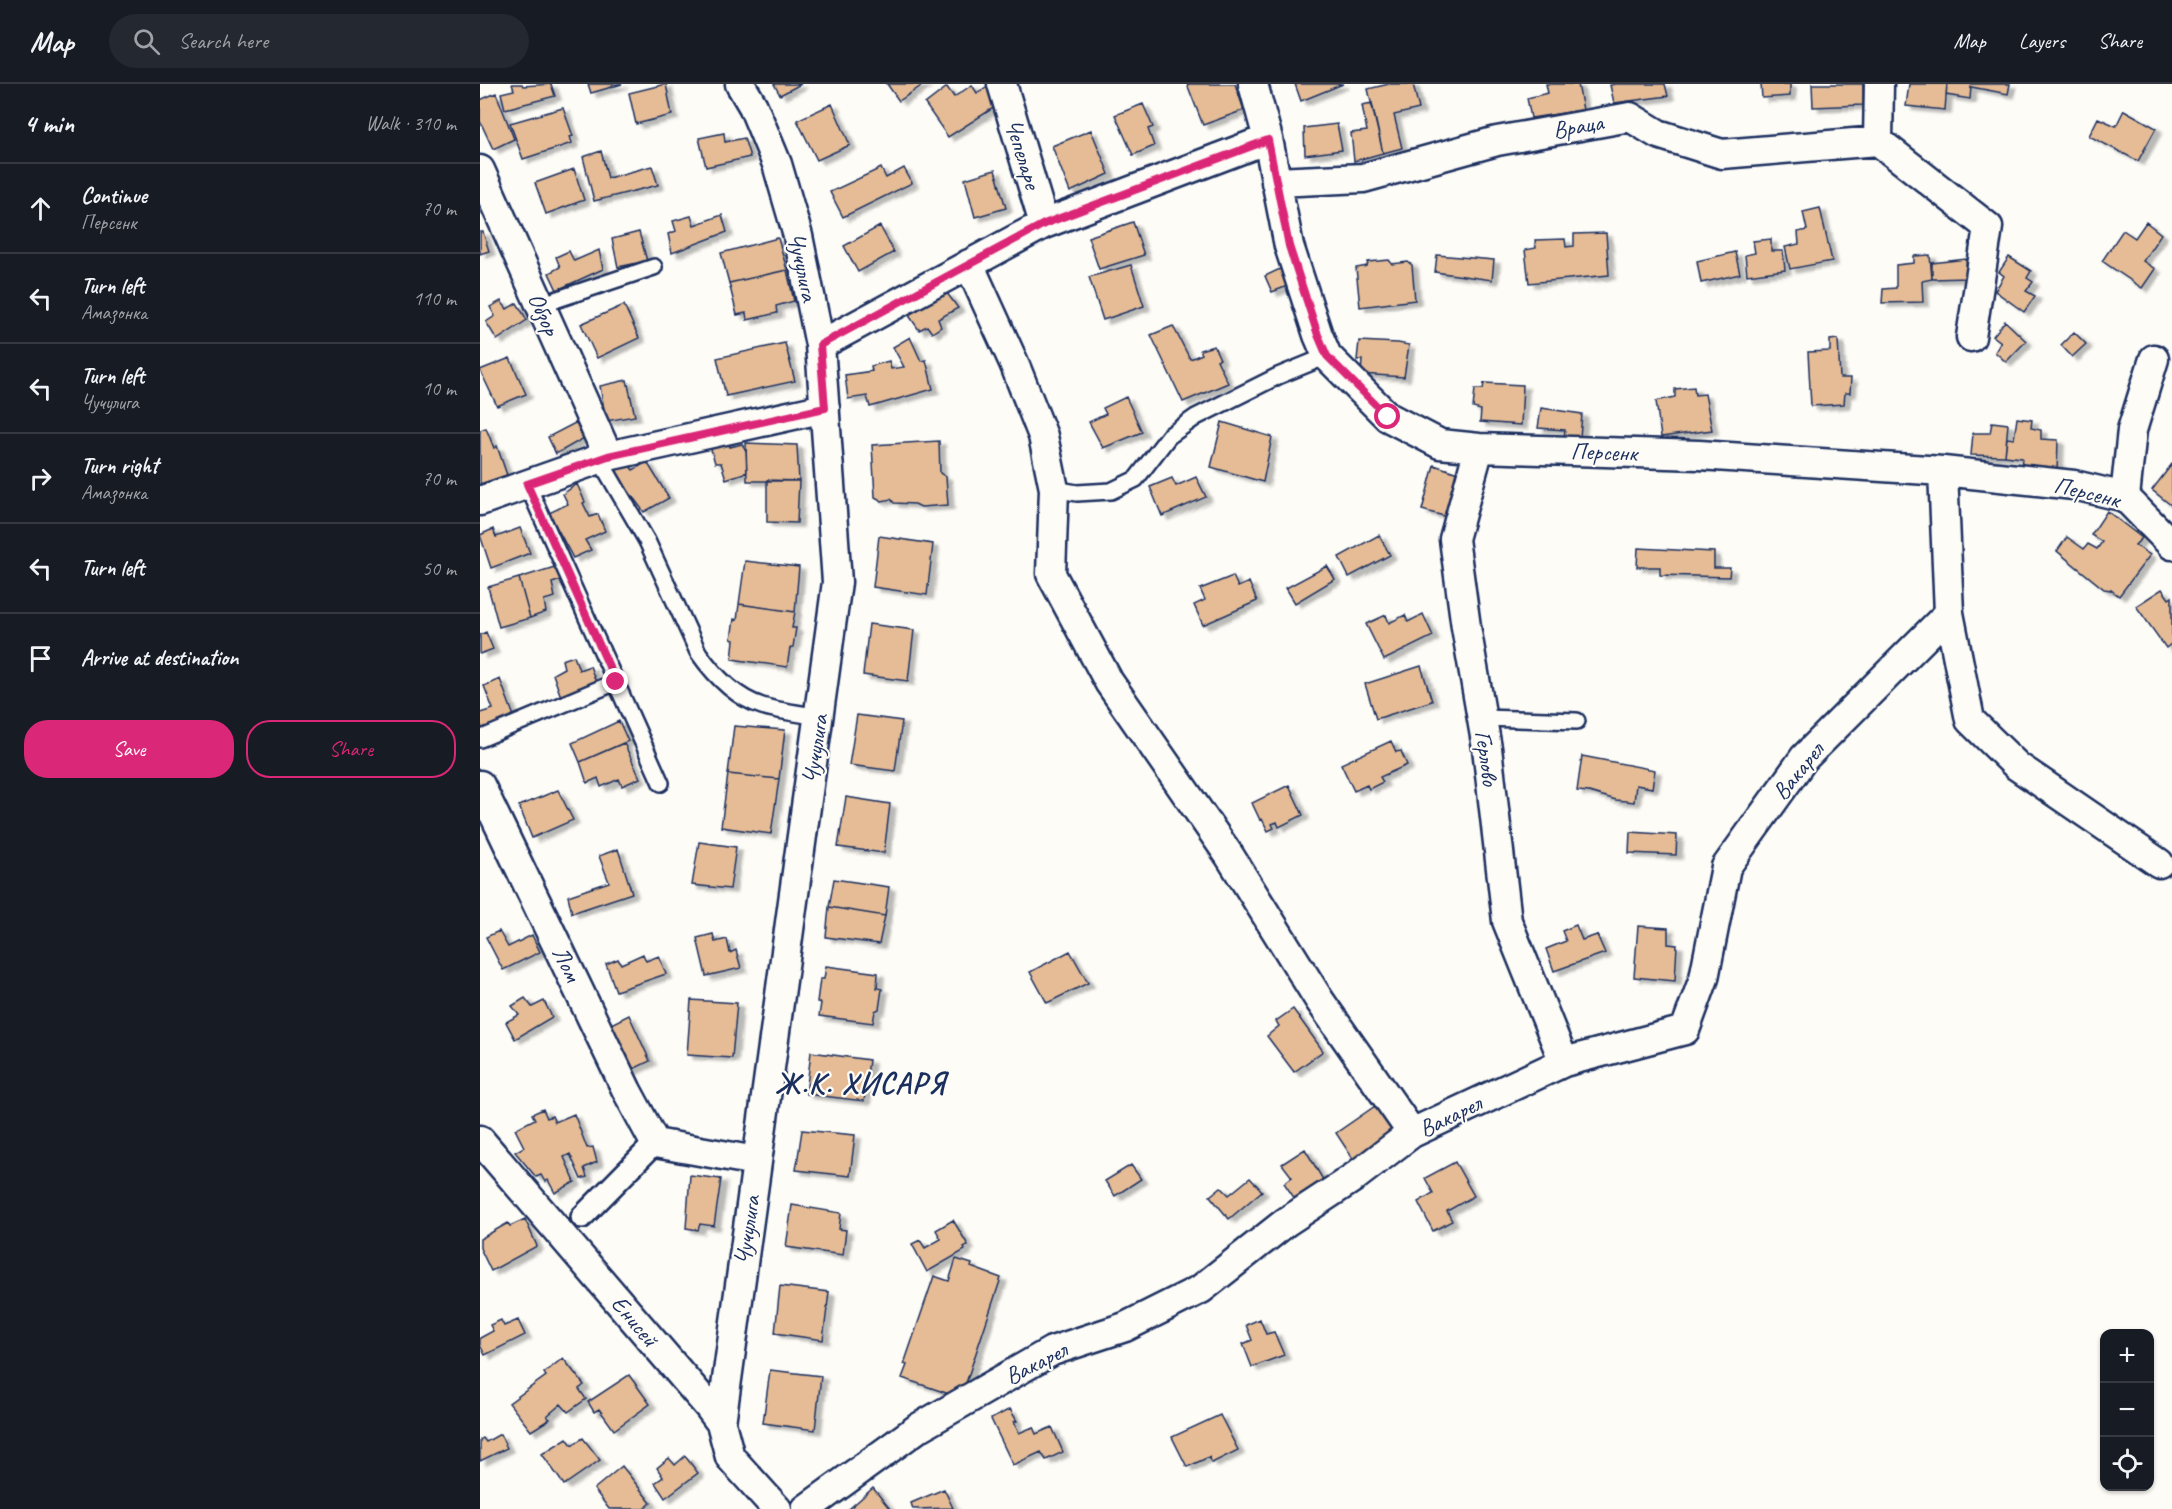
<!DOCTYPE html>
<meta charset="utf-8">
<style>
:root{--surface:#171b24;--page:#242831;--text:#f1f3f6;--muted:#9ea1a6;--line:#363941;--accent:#db2777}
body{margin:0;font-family:Caveat,sans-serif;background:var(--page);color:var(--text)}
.controls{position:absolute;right:18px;bottom:18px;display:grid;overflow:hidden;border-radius:12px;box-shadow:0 2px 4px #0004}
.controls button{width:54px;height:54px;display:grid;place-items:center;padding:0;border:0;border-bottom:2px solid var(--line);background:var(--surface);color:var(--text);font:30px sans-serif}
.stop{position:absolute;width:18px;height:18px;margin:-14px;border:4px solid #db2777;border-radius:50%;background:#fff}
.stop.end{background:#db2777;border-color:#fff;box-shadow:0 2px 6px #0008}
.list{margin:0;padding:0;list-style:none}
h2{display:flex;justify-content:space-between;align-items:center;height:78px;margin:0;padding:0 24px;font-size:26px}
h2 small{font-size:20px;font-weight:400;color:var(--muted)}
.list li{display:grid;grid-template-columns:39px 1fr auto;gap:18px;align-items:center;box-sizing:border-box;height:90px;padding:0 24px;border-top:2px solid var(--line)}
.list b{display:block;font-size:22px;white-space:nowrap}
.list p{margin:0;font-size:20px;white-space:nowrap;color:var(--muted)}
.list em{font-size:20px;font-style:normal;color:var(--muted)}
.actions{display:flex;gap:12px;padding:18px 24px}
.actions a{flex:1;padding:14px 0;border:2px solid var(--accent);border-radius:24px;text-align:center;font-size:21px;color:var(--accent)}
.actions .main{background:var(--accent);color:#fff}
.icon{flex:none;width:33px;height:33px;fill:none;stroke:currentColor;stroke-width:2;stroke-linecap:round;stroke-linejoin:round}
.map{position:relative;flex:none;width:1692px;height:1425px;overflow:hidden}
header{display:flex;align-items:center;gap:36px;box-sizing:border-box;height:84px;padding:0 30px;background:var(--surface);border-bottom:2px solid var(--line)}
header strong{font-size:28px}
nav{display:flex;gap:33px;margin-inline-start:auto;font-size:21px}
.search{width:420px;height:54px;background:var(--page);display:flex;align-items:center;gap:15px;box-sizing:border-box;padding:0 21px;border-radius:33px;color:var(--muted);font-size:22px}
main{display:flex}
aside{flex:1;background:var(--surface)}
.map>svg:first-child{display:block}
.building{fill:#e5bc95;stroke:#1b2f5e;stroke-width:1.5;filter:url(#shadow)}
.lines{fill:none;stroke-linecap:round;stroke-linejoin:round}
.service-casing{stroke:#1b2f5e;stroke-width:20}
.pedestrian-casing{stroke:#1b2f5e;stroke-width:26}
.minor-casing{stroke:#1b2f5e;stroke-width:33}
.service{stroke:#fdfcf7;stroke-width:15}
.pedestrian{stroke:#fdfcf7;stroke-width:21}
.minor{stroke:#fdfcf7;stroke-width:28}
.route{stroke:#db2777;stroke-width:8}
.labels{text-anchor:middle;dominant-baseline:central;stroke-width:4.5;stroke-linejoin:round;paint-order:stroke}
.street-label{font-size:24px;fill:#1b2f5e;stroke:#fdfcf7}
.district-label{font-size:30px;font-weight:bold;letter-spacing:1.5px;fill:#1b2f5e;stroke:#fdfcf7}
</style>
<header>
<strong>Map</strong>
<div class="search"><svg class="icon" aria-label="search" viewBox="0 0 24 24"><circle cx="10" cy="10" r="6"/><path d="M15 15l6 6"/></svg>Search here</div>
<nav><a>Map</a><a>Layers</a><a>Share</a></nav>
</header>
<main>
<aside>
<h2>4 min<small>Walk · 310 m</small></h2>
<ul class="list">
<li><svg class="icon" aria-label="ahead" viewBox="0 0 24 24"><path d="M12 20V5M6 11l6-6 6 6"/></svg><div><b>Continue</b><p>Персенк</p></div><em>70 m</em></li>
<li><svg class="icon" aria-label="left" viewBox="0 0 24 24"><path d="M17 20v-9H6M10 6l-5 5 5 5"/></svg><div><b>Turn left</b><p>Амазонка</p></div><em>110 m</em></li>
<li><svg class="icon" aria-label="left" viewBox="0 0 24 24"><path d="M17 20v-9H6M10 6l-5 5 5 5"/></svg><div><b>Turn left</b><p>Чучулига</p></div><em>10 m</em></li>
<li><svg class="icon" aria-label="right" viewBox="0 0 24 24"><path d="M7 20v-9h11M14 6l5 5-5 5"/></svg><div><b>Turn right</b><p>Амазонка</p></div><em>70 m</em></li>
<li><svg class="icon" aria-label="left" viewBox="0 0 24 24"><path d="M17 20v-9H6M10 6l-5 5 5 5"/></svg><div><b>Turn left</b></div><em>50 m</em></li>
<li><svg class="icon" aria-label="arrive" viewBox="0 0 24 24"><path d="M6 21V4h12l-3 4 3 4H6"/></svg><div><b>Arrive at destination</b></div></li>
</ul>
<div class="actions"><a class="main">Save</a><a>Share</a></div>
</aside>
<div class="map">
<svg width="1692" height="1425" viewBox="0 0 1692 1425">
<defs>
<filter id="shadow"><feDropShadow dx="6" dy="4" stdDeviation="1.5" flood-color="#0004"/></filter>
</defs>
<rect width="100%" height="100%" fill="#fdfcf7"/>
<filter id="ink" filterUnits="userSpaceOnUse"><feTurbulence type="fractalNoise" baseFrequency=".0167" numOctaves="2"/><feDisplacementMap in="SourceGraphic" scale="12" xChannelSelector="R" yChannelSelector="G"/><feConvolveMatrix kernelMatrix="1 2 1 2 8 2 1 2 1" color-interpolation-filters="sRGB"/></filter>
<g filter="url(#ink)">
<path class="building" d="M32,0h10l1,2 28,-2 4,12 -50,13 -4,-16 13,-3z
M108,0h34l-31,9z
M186,0l6,31 -36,9 -7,-31z
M294,0h27l-21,11z
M407,0h37l-25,17z
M707,0h48l9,26 -41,15z
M815,0h48l-42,17z
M909,0h24l6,25 -25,6 8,33 -19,5 -15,-64z
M1066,0h32l5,26 -52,8 -4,-20 21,-5z
M1136,0h49l3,12 -54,7 -4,-18z
M1281,0h29v12l-28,2z
M1332,0h51v21l-50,2z
M1429,0h38l-2,26 -39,-4z
M1467,0h63l-2,10 -37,-7 -1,12 -24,-4z
M492,1l5,8 11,-7 7,21 -47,30 -23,-33 22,-17 7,10z
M16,9l18,46 -21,10 -13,-28v-21z
M892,19l11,50 -29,8 -3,-28 16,-2 -5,-26z
M352,20l18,41 -33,15 -20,-40z
M663,20l10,23 -5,2 6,17 -21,9 -18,-40z
M83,24l10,28 -3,1 2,6 -49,16 -13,-36z
M1644,26l32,18 -18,33 -49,-25 9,-18 18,8z
M857,40l5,26 -37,5 -1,-27z
M611,46l18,44 -39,18 -18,-46z
M244,49l1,9 19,-4 6,19 -44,10 -7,-29z
M121,67l7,27 44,-12 6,19 -64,16 -11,-44z
M401,84l5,10 18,-10 8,15 -69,34 -13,-25z
M94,85l10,31 -38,14 -11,-31z
M515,86l11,38 -31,9 -10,-38z
M1340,124l12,53 -42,8 -5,-22 14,-3 -1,-12 9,-2 -4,-18z
M242,131l5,17 -55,21 -4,-19 8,-3 -3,-10 18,-5 3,9z
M653,138l11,33 -45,14 -11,-32z
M1666,138l15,12 -18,27 12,8 -13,19 -40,-27 21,-31 12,8z
M400,142l14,26 -36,20 -14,-26z
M0,148h3l6,19 -9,3z
M159,148l8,29 -29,6 -6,-28z
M1126,149l3,42 -80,8 -4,-33 11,-2 -1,-8 30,-1 1,8 8,-1v-12z
M298,154l9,32 -58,13 -8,-30z
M1291,155v12h12l2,19 -38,5 -2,-20 10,-2 -2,-12z
M119,166l4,19 -46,21 -8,-17 11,-6 -4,-10 13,-6 5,10z
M1255,168l5,22 -39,9 -4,-22z
M957,171l57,5 -2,20 -57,-8z
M1450,171l2,24 -10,2 1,21 -41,1 1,-14 13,-1v-23l18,-2v-7z
M1529,173l22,14 -4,7 6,4 -7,9 9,5 -11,16 -29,-21 9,-15 -5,-4z
M1486,175l1,19 -35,1v-16z
M909,176l3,4 16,-2 4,3 3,35 -55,7 -4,-39 11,-2 1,-4z
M651,181l13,41 -41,14 -14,-43z
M802,184l8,17 -18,7 -7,-16z
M307,186l7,31 -18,5 1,7 -30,7 -1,-7 -9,2 -8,-32z
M467,209l11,15 -20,11 3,8 -9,6 -5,-7 -8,4 -11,-16z
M21,217l6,8 10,-6 10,17 -30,20 -11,-18 9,-6 -5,-9z
M144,221l15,33 -42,20 -16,-34z
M1525,237l21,20 -20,21 -11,-10 6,-10 -8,-6z
M693,242l17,33 12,-5 -2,-4 14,-4 6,13 -3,1 11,23 -45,19 -32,-67z
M1594,248l12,12 -14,13 -11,-12z
M430,253l11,24 5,-1 7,29 -63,18 -3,-11 -19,3 -3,-24 27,-4 -1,-5 18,-5 2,8 13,-2 -11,-20z
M1358,255l2,39h11l-1,15h-5l-1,11 -33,2 -3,-54 22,-1v-11z
M879,257l39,2 11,2 -5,32 -43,-3 1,-14h-5z
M305,259l10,38 -69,15 -9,-38z
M30,274l16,36 -29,12 -17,-36z
M147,296l8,36 -29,5 -6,-35z
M1004,299l39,2 -2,40 -41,-3 1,-12 -8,-2 2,-19h8z
M1214,303l1,8 10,-1 7,36 -51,7 -5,-36 19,-4v-8z
M646,313l16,35 -39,16 -14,-26 17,-8 -3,-6z
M1061,324l41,6 -2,24 -16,-1 1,-7 -27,-2z
M1537,334l15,2 -1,8 10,2v9l17,1 -1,33 -36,-5 1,-10 -17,-2 2,-18 7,1z
M97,338l9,15 -30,17 -8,-17z
M742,338l50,15 -9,45 -52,-15z
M1512,338l16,2 -3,32 -34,-1 2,-22h17z
M6,344l8,20 3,-2 10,29 -27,9v-54z
M247,356l3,7 12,-3 4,8 1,20 -21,7 -5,-16h-6l-5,-17z
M459,357l1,32 6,4 2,28 -27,2 -6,-3 -21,-1 -3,-4 -9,2 -7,-4 -3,-52z
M266,359l51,2 2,36h-52z
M143,373l10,13 14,-8 22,36 -25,14 -35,-47z
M1692,380v42l-20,-16z
M954,381l30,10 -13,43 -29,-8z
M716,393l10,20 -44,19 -12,-29 22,-9 4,8z
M287,396l32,1 -2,42 -30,-1z
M97,400l8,18 -2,1 7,14 8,-3 7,17 -20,9 6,10 -18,8 -24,-45 19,-9 -5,-10z
M1627,427l35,27 -7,7 15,10 -31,41 -8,-6 -7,-1 -47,-38 10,-14 17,12 4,-5 9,5 5,-7 -11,-7z
M40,444l10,25 -39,15 -11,-33 13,-6 3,8z
M899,451l11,20 -41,22 -10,-20z
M399,452l54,8 -6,51 -54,-8z
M1158,464l76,4v16h16l-1,9 -69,-2v-8h-23z
M265,477l54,6 -4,45 -56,-8z
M78,482l3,14 -9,3 3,14 -11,3 2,12 -16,6 -11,-40z
M847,482l8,13 -40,24 -9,-15z
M753,492l5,11 11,-5 8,19 -54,24 -9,-20 11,-5 -5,-11z
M39,494l11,40 -31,9 -11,-40z
M1682,505l7,10 3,-2v46l-6,5 -30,-42z
M259,520l56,8 -3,16h4l-3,19 -3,1 -3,19 -55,-8 2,-19 -3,-1 3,-20 3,1z
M943,530l10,22 -49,24 -18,-36 20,-9 3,8 16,-8 3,7z
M389,540l45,6 -6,51 -45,-6z
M6,548l7,17 -13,5v-19z
M94,572l5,14 11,-4 6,16 -35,15 -8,-23 11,-6 -2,-8z
M941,582l11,35 -56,18 -11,-35z
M20,595l15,40 -32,12 -3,-8v-10l13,-4 -9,-23z
M377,631l45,6 -7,50 -46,-6z
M139,637l9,20 -48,21 -8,-19z
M254,642l51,4 -6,49 -51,-5z
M911,657l5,11 5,-1 6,14 -27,12 3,5 -14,7 -2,-4 -13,6 -13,-27z
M144,659l16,35 -18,8 -3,-7 -18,8 -3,-9 -11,5 -7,-21z
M1102,672l73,14 -3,18 -16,-3 -2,17 -18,-2 -27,-8 -12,-1z
M248,690l51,5 -8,55 -50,-7z
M809,701l14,30 -24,12 -2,-5 -5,2 2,4 -6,3 -6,-12 -2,1 -8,-17z
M78,706l15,30 -41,18 -13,-32z
M366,713l44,7 -6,49 -46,-6z
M1150,748l47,3 -1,20 -47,-2z
M219,758l37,5 -6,42 -38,-4z
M138,765l14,44 -60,20 -4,-17 41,-14 -10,-26z
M354,795l55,8 -4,29 -56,-9z
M349,823l56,9 -6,28 -53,-7z
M1096,841l6,15 15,-5 8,18 -51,18 -8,-22 20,-8 -4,-10z
M1158,842l30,2v16l9,1 -2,36 -41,-4z
M19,847l9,16 24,-12 8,17 -37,18 -17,-33z
M233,850l2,8 12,-3 3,14 6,-3 5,18 -35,8 -9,-38z
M590,867l18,32 -41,20 -17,-31z
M163,870l3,7 13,-5 7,18 -50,17 -10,-27 12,-5 3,5z
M346,882l52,7 -1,15 5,1 -3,20 -4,2 -2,12 -54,-7 2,-13 -4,-1 3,-23h4z
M45,914l7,9 12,-6 8,16 -37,22 -9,-17 13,-7 -7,-9z
M211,916l46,3 -5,55 -45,-3z
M813,925l30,42 -29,21 -27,-36 12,-10 -3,-5z
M149,931l21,46 -23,11 -20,-46z
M331,968l58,8 -5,41 -58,-7z
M898,1020l20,29 -43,29 -19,-29z
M63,1025l4,9 5,-2 3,6 19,-8 13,34 6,-1 4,15 -13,6 3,9 -6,2 -11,-25 -6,3 11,25 -20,11 -7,-13 -3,2 -4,-7 -5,2 -21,-25 9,-5 -9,-18 20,-10 -3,-5z
M322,1046l53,5 -5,41 -54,-6z
M825,1065l20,34 -28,19 -13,-19 8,-6 -10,-13z
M975,1078l19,34 -27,15 5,10 -19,10 -15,-29 15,-9 -8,-15z
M651,1081l10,14 -26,17 -10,-15z
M210,1091l31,4 -7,47 -14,-2 -2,6 -12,-2z
M770,1094l12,13 -33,28 -19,-23 11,-9 8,8z
M312,1121l49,8 -2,16 7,1 -3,25 -57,-8z
M45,1135l12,27 -46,25 -11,-23v-9l28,-16 2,3z
M473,1136l15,25 -4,2 1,3 -38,22 -15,-28 8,-4 5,8 16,-9 -5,-9z
M476,1175l16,5 -1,3 30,11 -40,120 -59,-20 5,-13 -3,-1 30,-88 15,5z
M300,1202l49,6 -6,48 -48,-7z
M780,1235l6,15 8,-2 10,23 -32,12 -9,-23 9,-4 -6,-15z
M21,1236l3,6 14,-6 7,15 -40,20 -5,-10v-7l13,-7 -3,-6z
M83,1274l21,27 -5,4 7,10 -18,13 -7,-8 -14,12 3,3 -19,12 -22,-28 37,-27 -2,-3z
M290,1286l51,6 -6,54 -52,-7z
M149,1291l21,29 -36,26 -15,-21 -5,3 -6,-10z
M530,1325l7,12 -3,1 5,11 14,-6 3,7 16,-7 11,25 -17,8 -5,-8 -28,13 -22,-46z
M740,1331l18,35 -26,13 -3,-6 -22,10 -15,-30z
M20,1350l7,14 -27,13v-21l3,-2 3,4z
M87,1354l5,7 11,-7 17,22 -36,25 -22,-31z
M205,1372l13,17 -33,25 -10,-15 8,-6 -6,-9 12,-10 6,7z
M142,1382l29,37 -7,6h-35l-15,-20z
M393,1404l17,21h-41z
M464,1405l9,19 -40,1 -2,-6z"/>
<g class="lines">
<defs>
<path id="service" d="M60,221l114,-38
M120,376l47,81 51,111c16,23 36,45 64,54 16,5 35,7 51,10l7,-3
M47,400l134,299
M574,405l23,4 34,-2 25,-12 33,-43 27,-19 82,-41 49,-20
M1002,634l95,3
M0,655l136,-57"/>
<path id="pedestrian" d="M102,1133l73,-74"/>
<path id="minor" d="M522,0l42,140
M773,0l15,55 21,107 29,89 9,21 61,61 52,27 39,4 220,7 244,16 131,14 51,12 47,48
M1398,57l1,-57
M0,86l128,286
M796,98l87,-4 134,-37 133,-24 28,17 64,20 156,-13 110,86 -17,110
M489,180l45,99 29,73 11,53 -3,85 58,108 120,173 91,146 92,132
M340,261l224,-121 224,-85
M999,364l-25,91 12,88 21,121 20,173 57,141
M1463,387l6,142 21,107 47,46 142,97
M1645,413l7,-67 22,-71
M0,417l128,-45 217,-48
M0,701l147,306 28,52 101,18
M0,1056l229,267 12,16 9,34 47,52
M241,1339l116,-841 -17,-237 -22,-109 -21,-72 -24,-58 -13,-22
M326,1425l112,-81 134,-77 73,-24 76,-38 85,-67 67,-44 59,-45 152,-71 121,-32 19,-52 22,-111 78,-109 145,-145"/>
</defs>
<use href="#service" class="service-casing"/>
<use href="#pedestrian" class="pedestrian-casing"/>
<use href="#minor" class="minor-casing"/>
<use href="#service" class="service"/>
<use href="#pedestrian" class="pedestrian"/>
<use href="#minor" class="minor"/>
</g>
</g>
<g class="lines" filter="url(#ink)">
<path class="route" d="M136,598l-89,-198 81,-28 217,-48 -5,-63 224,-121 224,-84 21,106 29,89 9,21 61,61"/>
</g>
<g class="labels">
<g class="street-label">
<text transform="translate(1098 42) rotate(-10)">Враца</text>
<text transform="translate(543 70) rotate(73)">Чепеларе</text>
<text transform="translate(323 183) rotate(78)">Чучулига</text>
<text transform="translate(64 230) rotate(66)">Обзор</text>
<text transform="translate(1124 368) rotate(2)">Персенк</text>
<text transform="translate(1607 408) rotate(14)">Персенк</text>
<text transform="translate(335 665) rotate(-82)">Чучулига</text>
<text transform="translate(1007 674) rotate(82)">Герлово</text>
<text transform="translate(1318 687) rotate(-51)">Вакарел</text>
<text transform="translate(87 880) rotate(64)">Лом</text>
<text transform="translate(970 1032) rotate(-26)">Вакарел</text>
<text transform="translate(267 1146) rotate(-82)">Чучулига</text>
<text transform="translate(155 1237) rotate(50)">Енисей</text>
<text transform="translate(556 1279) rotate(-27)">Вакарел</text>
</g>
<g class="district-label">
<text x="381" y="999">Ж.К. ХИСАРЯ</text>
</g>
</g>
</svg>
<div class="controls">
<button>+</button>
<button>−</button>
<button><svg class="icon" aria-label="locate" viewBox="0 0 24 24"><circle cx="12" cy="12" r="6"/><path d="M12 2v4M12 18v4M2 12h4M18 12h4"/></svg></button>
</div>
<div class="stop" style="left:908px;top:333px"></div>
<div class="stop end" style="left:136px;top:598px"></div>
</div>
</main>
